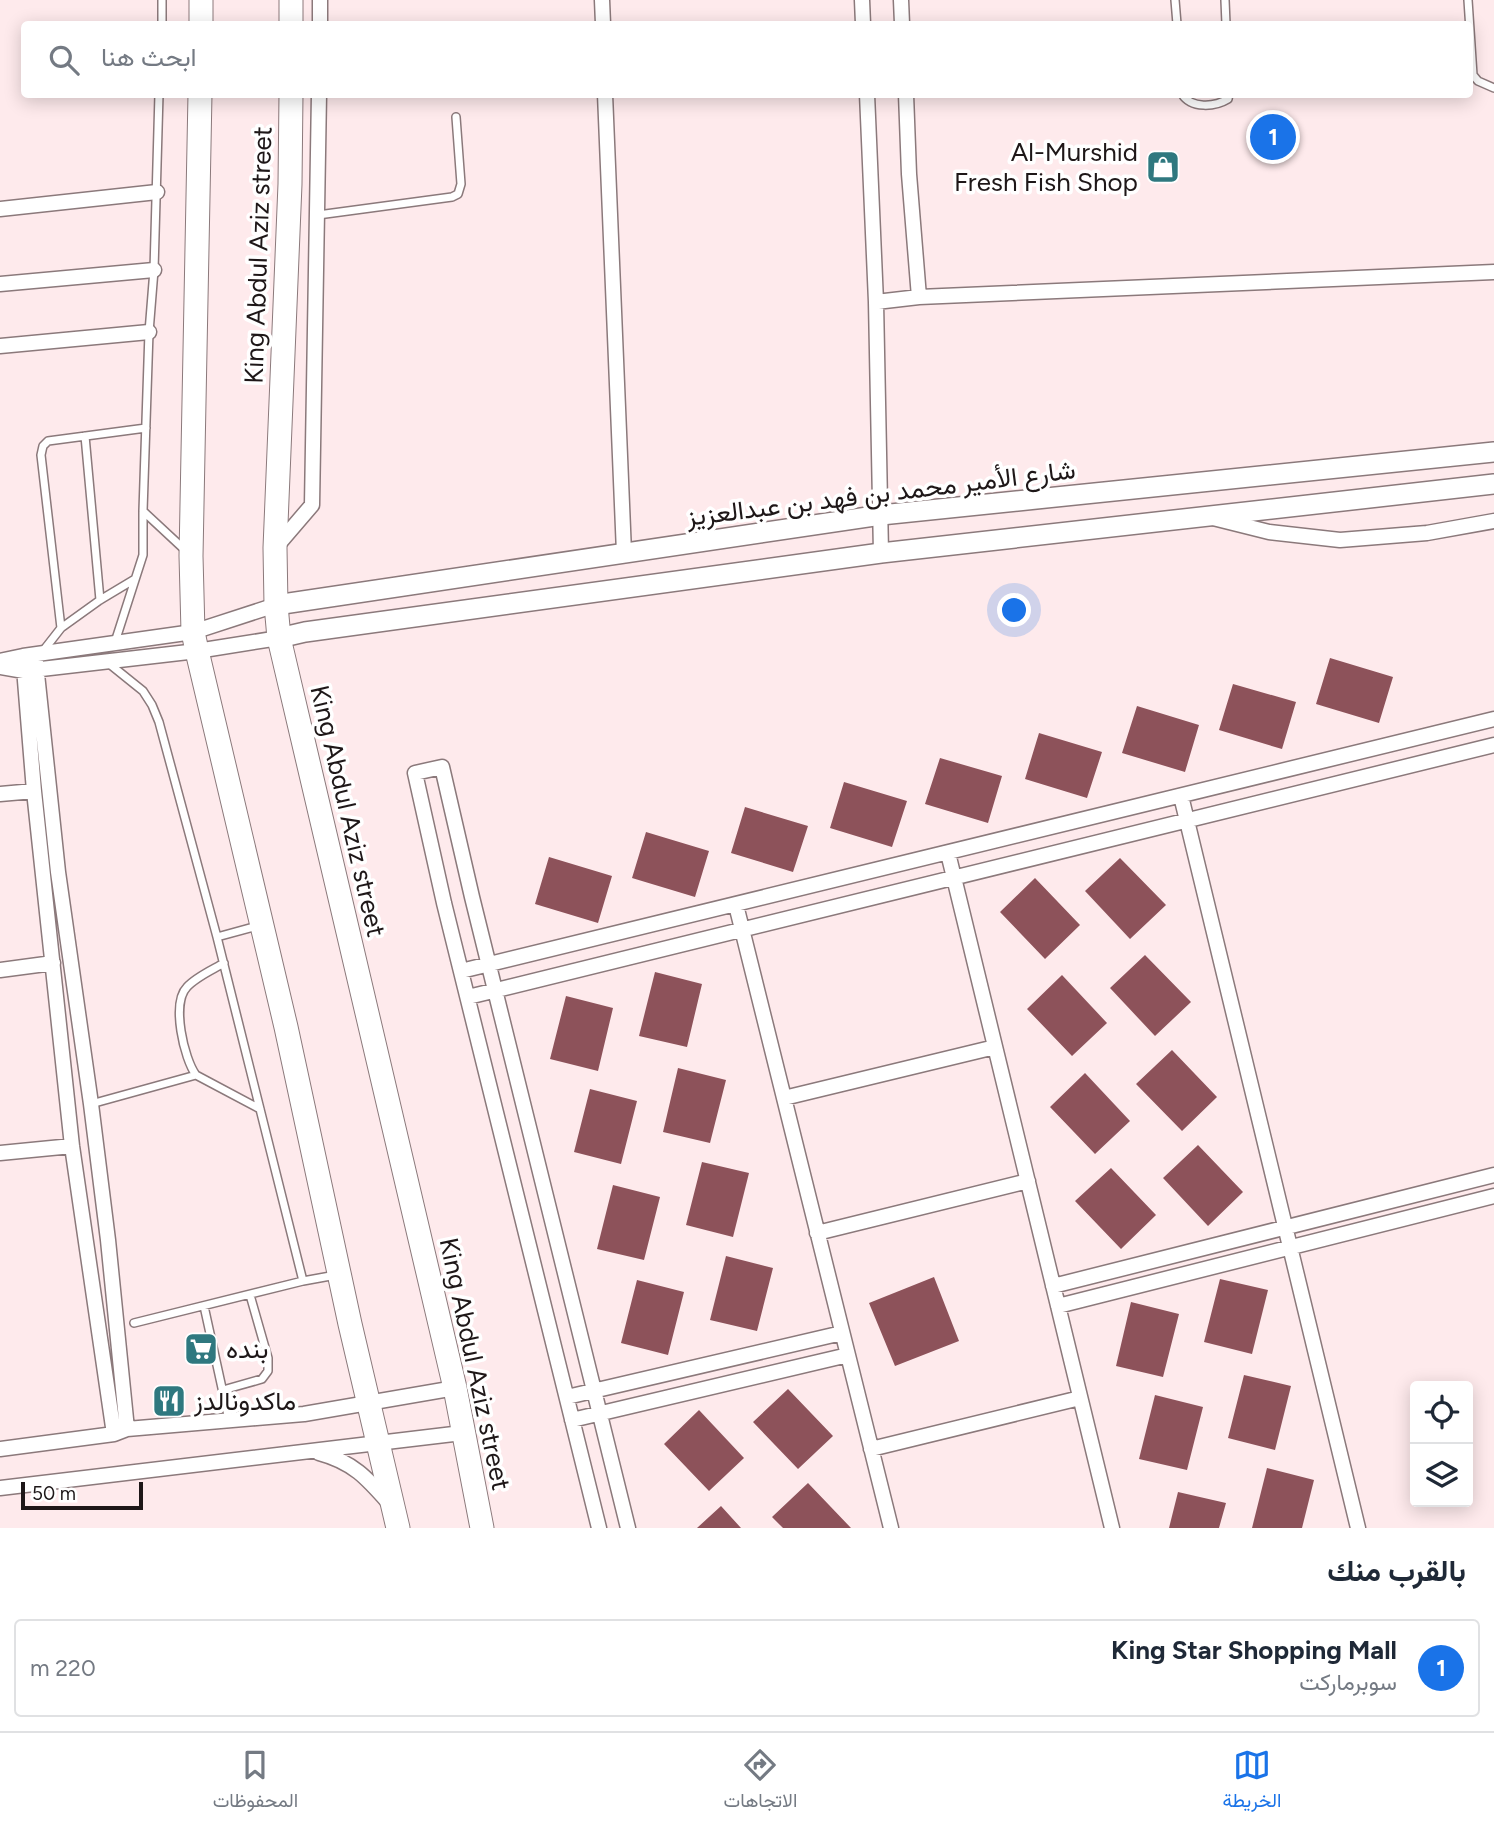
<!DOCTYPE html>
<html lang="ar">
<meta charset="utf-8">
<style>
:root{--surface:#fff;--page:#f6f6f7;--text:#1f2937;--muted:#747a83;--line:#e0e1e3;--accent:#1a73e8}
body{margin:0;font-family:Figtree,Vazirmatn,sans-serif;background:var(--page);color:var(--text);direction:rtl}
.controls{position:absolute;right:21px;bottom:21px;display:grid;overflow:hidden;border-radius:7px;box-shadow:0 4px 18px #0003}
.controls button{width:63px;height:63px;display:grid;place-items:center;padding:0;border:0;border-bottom:2px solid var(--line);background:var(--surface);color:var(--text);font:35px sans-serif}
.scale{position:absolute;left:21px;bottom:18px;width:122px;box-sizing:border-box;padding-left:7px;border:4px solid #1e1718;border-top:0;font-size:19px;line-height:24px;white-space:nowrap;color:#1e1718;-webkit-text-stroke:5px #fff;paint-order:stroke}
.you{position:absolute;left:1015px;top:611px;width:24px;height:24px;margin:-18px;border:5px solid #fff;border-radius:50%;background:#1a73e8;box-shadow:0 0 0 10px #1a73e833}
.badge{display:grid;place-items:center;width:46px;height:46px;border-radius:50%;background:var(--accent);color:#fff;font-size:23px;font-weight:700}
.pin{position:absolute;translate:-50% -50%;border:4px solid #fff;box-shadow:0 2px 7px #0006}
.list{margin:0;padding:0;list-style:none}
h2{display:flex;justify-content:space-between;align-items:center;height:91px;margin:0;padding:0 28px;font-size:30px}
h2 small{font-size:23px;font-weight:400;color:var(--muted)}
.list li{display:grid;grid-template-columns:46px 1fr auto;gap:21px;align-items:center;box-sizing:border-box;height:98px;margin:0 14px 14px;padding:0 14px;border:2px solid var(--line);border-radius:7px}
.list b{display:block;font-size:26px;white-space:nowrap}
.list p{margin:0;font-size:23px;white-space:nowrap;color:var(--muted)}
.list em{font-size:23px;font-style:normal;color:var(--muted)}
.icon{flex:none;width:38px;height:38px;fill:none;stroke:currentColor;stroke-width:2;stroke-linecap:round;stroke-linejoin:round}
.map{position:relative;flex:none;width:1494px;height:1528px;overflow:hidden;direction:ltr}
.search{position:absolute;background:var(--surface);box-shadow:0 4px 18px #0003;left:21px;right:21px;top:21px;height:77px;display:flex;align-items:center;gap:18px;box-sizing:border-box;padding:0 24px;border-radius:7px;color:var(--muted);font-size:26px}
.sheet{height:203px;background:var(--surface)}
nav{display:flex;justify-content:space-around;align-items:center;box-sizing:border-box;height:98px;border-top:2px solid var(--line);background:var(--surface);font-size:19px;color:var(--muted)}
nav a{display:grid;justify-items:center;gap:4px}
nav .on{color:var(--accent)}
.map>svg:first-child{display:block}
.building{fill:#8d525a}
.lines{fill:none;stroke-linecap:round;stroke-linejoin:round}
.lane-casing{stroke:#8b797b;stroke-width:10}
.street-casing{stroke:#8b797b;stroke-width:17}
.secondary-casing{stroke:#8b797b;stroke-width:22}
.primary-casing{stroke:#8b797b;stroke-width:25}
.lane{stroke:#fff;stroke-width:7}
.street{stroke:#fff;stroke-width:14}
.secondary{stroke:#fff;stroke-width:19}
.primary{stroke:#fff;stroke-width:23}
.labels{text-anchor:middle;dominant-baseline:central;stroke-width:7;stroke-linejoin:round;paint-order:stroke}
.poi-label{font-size:26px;fill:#1e1718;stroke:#fff;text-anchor:start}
.street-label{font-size:26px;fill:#1e1718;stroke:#fff}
</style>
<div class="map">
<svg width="1494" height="1528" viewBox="0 0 1494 1528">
<rect width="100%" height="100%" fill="#feeaec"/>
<path class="building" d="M1330,658l63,19 -14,46 -63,-19z
M1233,684l63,18 -14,47 -63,-19z
M1137,706l62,19 -14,47 -63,-19z
M1039,733l63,19 -15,46 -62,-19z
M940,758l62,18 -14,47 -63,-19z
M844,782l63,19 -15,46 -62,-19z
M745,807l63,19 -15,46 -62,-19z
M646,832l63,19 -14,46 -63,-19z
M549,857l63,19 -14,47 -63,-19z
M1120,858l46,47 -36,34 -45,-48z
M1035,878l45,47 -35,34 -45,-47z
M1145,955l46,47 -36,34 -45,-48z
M655,972l47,12 -15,63 -48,-11z
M1062,975l45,48 -35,33 -45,-47z
M566,996l47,12 -15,63 -48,-12z
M1172,1050l45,47 -35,34 -46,-47z
M678,1068l48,12 -16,63 -47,-11z
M1085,1073l45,48 -35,33 -45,-47z
M590,1089l47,12 -16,63 -47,-12z
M1198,1145l45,47 -35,34 -45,-48z
M702,1162l47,11 -16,64 -47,-12z
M1111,1168l45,47 -35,34 -46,-48z
M613,1185l47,12 -16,63 -47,-11z
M726,1256l47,12 -16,63 -47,-11z
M934,1277l25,64 -64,25 -26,-63z
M1220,1279l48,11 -16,64 -48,-12z
M637,1280l47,12 -16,63 -47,-12z
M1131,1302l48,12 -16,63 -47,-11z
M1244,1375l47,11 -16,64 -47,-12z
M788,1389l45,47 -35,33 -45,-47z
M1155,1395l48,12 -16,63 -48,-11z
M699,1410l45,48 -35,33 -45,-47z
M1267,1468l47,12 -12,48h-50z
M808,1483l43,45h-68l-11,-11z
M1178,1492l48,11 -7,25h-50z
M721,1506l20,22h-44z"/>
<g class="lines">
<defs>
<path id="lane" d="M1175,0l2,24
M1225,0l1,24
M1468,0l5,75 5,6 16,7
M162,24v-24
M159,94l-5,176 -5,62 -6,179 43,40
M1182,94c9,15 33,13 46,5l1,-5
M318,215l134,-18 6,-3 3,-10 -5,-67
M85,436l15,164
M61,628l-20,-173 2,-9 5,-5 98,-13
M115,642l28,-87v-43
M43,651l18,-23 39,-28 35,-21
M107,662l36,29 9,14 7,17 58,215 86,344
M217,937l40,-11
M224,963c-12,7 -28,14 -37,24 -16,16 -3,72 9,88l64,34
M91,1104l105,-29
M204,1306l25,114
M134,1323l169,-42 33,-6
M223,1390l39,-11 6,-8v-13l-18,-63"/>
<path id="street" d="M602,0l1,24
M862,0l1,24
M901,0l1,24
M320,24v-24
M605,94l19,459
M867,94l9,208 5,251
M906,94l3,80 10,123
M0,209l157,-17
M0,284l154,-14
M876,302l43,-5 575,-25
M0,346l149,-14
M1213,518l56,14 71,8 87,-7 67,-12
M276,547l36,-42 7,-411
M35,655l23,217 33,232 17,136 19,189
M23,656l11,135 38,355 42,288
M0,661l23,-5 170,-24 83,-27
M0,667l24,4 173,-20 82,-13
M0,794l34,-3
M1181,796l177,732
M948,853l164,675
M736,905l155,623
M0,970l53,-7
M461,971l1033,-252
M468,997l1026,-252
M784,1098l211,-51
M0,1153l72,-7
M817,1233l211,-52
M1053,1286l441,-111
M1058,1306l436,-110
M567,1397l275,-64
M572,1420l276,-65
M0,1449l114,-15 13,-5 177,-15 151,-26
M871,1449l209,-51
M319,1453c34,9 48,25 70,50
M0,1488l462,-55
M599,1528l-155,-625 -29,-130 27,-6 30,130 156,631"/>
<path id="secondary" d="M276,605l605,-90 613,-63
M279,638l26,-6 576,-79 613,-69"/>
<path id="primary" d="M201,24v-24
M291,24v-24
M200,94l-9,462 2,76 4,19 89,376 64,297 48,204
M291,94l-1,90 -15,364 1,57 3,33 176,750 27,140"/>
</defs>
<use href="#lane" class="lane-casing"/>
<use href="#street" class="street-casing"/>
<use href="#secondary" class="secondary-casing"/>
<use href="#primary" class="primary-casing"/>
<use href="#lane" class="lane"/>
<use href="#street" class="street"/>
<use href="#secondary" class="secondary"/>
<use href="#primary" class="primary"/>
</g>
<defs>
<symbol id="shop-square" viewBox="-11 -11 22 22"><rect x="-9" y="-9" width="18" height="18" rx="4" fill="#2f787f" stroke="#fff"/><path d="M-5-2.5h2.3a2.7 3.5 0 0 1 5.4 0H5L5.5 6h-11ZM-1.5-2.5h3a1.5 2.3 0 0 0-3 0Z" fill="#fff"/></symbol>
<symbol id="supermarket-square" viewBox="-11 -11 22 22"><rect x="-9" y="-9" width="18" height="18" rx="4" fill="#2f787f" stroke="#fff"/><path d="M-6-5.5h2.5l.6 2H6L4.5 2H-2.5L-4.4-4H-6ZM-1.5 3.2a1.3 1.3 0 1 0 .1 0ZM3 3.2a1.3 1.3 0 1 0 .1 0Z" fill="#fff"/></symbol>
<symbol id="restaurant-square" viewBox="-11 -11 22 22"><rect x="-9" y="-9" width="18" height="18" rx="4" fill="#2f787f" stroke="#fff"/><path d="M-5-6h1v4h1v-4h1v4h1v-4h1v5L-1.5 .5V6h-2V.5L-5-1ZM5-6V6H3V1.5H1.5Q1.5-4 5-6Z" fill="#fff"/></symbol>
</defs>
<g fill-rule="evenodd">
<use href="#shop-square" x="1144" y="148" width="38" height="38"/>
<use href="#supermarket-square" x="182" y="1330" width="38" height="38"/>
<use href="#restaurant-square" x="150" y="1382" width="38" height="38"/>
</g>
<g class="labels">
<g class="poi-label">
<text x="1138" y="152" text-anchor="end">Al-Murshid<tspan x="1138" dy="30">Fresh Fish Shop</tspan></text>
<text x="226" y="1349">بنده</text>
<text x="194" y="1401">ماكدونالدز</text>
</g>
<g class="street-label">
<text transform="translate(258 255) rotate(-88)">King Abdul Aziz street</text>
<text transform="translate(881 493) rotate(-7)">شارع الأمير محمد بن فهد بن عبدالعزيز</text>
<text transform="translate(348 811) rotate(77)">King Abdul Aziz street</text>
<text transform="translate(475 1364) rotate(78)">King Abdul Aziz street</text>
</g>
</g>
</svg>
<div class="controls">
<button><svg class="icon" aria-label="locate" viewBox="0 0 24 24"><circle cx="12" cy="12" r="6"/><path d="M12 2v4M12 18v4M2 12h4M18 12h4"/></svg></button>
<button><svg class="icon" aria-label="layers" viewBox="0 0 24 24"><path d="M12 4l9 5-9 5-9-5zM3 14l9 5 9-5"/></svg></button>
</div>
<div class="scale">50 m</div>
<div class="you"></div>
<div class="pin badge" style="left:1273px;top:137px">1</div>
<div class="search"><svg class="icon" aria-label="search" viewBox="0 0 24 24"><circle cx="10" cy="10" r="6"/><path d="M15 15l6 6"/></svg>ابحث هنا</div>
</div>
<section class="sheet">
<h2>بالقرب منك<small></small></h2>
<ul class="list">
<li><span class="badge">1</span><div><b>King Star Shopping Mall</b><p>سوبرماركت</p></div><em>220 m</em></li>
</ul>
</section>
<nav>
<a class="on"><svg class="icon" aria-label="map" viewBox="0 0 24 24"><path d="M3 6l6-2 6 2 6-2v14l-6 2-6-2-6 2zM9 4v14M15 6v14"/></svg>الخريطة</a>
<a><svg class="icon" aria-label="directions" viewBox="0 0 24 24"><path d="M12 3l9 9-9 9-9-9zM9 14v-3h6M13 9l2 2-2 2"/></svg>الاتجاهات</a>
<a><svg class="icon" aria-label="saved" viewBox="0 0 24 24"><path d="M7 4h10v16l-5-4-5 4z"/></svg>المحفوظات</a>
</nav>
